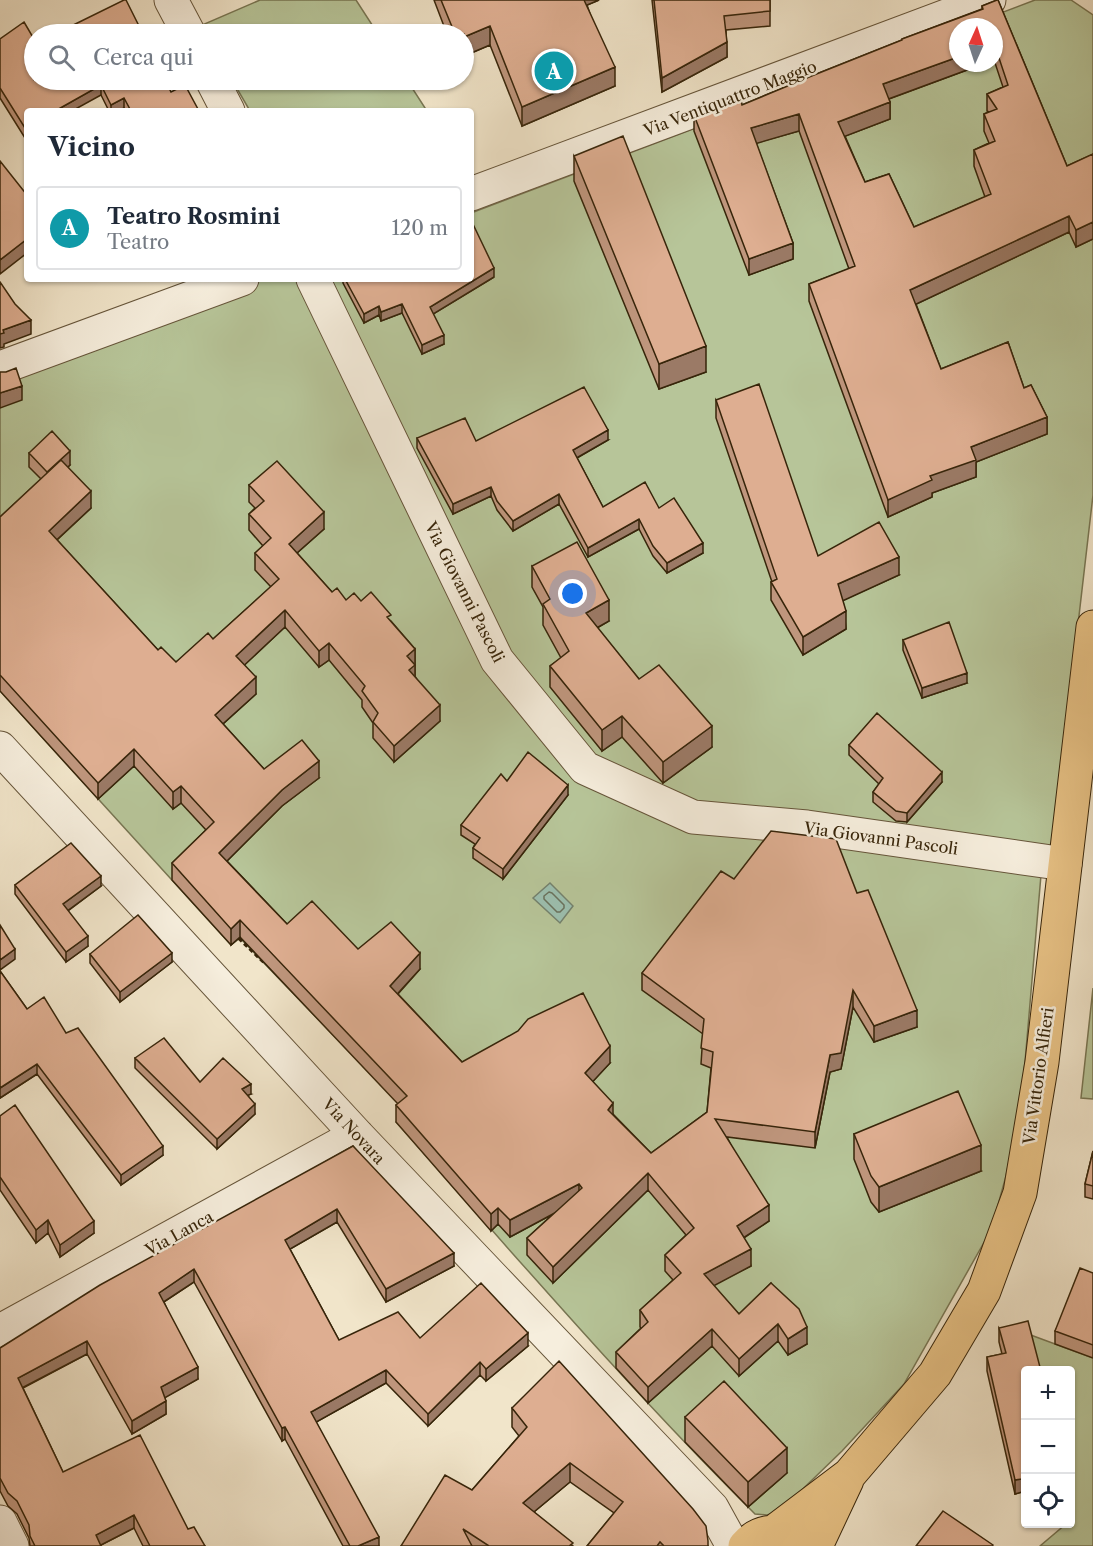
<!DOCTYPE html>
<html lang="it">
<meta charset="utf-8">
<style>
:root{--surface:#fff;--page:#f2f2f3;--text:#1f2937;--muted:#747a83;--line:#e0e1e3;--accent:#8f2418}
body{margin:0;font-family:"Libre Caslon Text",serif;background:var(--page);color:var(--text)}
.controls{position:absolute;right:18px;bottom:18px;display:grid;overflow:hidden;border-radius:6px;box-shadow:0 2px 4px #0004}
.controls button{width:54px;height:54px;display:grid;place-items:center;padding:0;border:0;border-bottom:2px solid var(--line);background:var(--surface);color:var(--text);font:30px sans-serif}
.compass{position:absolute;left:949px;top:18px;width:54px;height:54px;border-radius:50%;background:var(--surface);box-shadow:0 2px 4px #0004;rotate:3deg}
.you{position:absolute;left:573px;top:594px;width:21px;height:21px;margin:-15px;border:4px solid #fff;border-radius:50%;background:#1a73e8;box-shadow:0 0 0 9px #1a73e833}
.badge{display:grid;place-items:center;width:39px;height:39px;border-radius:50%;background:var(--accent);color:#fff;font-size:20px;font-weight:700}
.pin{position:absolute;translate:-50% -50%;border:3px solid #fff;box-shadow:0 2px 6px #0006}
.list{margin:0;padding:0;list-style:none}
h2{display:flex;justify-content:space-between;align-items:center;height:78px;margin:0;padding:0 24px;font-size:26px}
h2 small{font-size:20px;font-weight:400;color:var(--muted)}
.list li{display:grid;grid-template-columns:39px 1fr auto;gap:18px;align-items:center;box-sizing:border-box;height:84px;margin:0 12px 12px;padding:0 12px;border:2px solid var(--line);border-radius:6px}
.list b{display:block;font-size:22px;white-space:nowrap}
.list p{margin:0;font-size:20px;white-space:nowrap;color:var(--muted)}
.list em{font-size:20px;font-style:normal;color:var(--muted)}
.icon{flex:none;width:33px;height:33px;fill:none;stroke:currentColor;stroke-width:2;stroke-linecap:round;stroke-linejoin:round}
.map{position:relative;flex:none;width:1093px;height:1546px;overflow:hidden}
.search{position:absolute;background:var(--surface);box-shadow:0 2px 4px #0004;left:24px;top:24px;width:450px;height:66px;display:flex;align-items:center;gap:15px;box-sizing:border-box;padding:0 21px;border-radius:33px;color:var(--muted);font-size:22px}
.panel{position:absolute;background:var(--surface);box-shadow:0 2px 4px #0004;left:24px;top:108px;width:450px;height:174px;border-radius:6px}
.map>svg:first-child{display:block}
.green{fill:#b7c599;stroke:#777552;stroke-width:1.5}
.water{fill:#9cc0b0;stroke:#74826e;stroke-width:1.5}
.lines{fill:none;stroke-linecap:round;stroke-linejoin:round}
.shore{stroke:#6a725d;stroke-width:1.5}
.minor-casing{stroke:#66553a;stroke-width:35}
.major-casing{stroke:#37250a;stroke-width:35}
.path{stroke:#37250a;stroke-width:4;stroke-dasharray:4.5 3;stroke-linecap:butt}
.minor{stroke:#f6eedd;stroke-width:33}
.major{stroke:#e8c285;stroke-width:33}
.wall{fill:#bf967d;stroke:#37250a;stroke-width:1.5;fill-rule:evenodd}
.shaded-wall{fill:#9b7a66;stroke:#37250a;stroke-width:1.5}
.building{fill:#deae91;stroke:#37250a;stroke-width:1.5;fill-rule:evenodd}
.labels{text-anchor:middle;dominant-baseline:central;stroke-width:5;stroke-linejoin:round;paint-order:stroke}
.street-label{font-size:16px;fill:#37250a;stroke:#f6eedd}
</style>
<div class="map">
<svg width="1093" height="1546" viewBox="0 0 1093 1546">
<rect width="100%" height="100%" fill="#f1e5ca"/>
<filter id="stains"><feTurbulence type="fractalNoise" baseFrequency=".00333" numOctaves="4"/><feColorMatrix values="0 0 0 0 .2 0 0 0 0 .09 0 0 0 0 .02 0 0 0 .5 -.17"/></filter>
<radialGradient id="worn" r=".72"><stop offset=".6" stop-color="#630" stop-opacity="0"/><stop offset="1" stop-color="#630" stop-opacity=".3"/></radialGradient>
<path class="green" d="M260,0h96l22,34h-171l-5,-9z
M1035,0h36l22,15v480l-40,345 -12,35 -16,187 -6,50 -13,64 -15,54 -87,154 -62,67 -63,61 -12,3 -12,-1c-126,-125 -241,-260 -359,-392l11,-10 -167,-174 -9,7 -231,-254v-323l242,-89h229v-66l487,-184v34h36v-36h-30z
M232,80h175l20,31h-177z
M1093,988v111l-12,-1z
M1028,1334l65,24v188h-53l26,-22h4l1,-5 3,-3 -4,-13v-133h-33z"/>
<path class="water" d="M550,883l23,23 -13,17 -27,-25z"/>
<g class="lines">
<path class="shore" d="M549,892l3,1 12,12v3l-4,4h-3l-13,-13v-3z"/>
<defs>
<path id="minor" d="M171,0l18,34
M212,80l16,31
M471,194l518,-194
M313,279l184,381 88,108 108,49 114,10 258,37
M0,368l242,-89
M0,748l357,387 355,373 21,38
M0,1331l357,-196
M0,1522l12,24"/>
<path id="major" d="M775,1531l74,-56 86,-101 49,-83 36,-98 22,-131 51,-435
M745,1546c14,-16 32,-17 51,-9
M816,1546l31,-66"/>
</defs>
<use href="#minor" class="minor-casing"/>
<use href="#major" class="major-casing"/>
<path class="path" d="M239,938l25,24"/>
<use href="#minor" class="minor"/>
<use href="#major" class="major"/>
</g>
<path class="wall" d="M434,0h165l-12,5 28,81 -93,40 -32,-81 -26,11v-22h-17z
M652,0h118v26l-44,4 1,27 -65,35z
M997,0h1l69,166 26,-12v85l-17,8 -7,-15 -153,72 25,65 67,-27 16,46 7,-3 16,32v17l-71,28v15l-44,16v4l-44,20 -79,-216v-17l40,-15 -50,-138 -43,12 37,100v16l-44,16 -55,-144v-16l47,-14 1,4 72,-30 88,-35v-1l80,-30v-3zM958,27h36v33l9,27 -16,7v17l2,1 -5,2v17l5,12 -15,7v16l11,31 -71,30 -25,-53 -24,8 -20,-46 45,-17v-17l-1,-3 97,-36h-28z
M0,39l34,41 137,12 28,19h-74l-1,-3 -6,3h-9l-8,-16 -74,16v26l-2,1 -25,-40z
M574,156l132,216 -47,17 -85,-208z
M494,277l-61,37 11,30 -22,10 -20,-41 -21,8 -2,-6 -15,8 -21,-40v-4h128z
M716,400l102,156 81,19 -56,25 3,29 -43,26 -32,-55v-18h1l-56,-164z
M417,438l59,3 132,-1 -31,18 26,49 56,1 44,45 -36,20 -14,-17 -14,-27 -51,28 -29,-53 -46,27 -16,-21 -6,-14 -38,18 -36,-66z
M29,453l41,12 -2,2 23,41 -34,32 101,110 18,12 37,-23 58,-52 -16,-17v-17l8,-7 -14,-16v-16l6,-6 -6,-6v-17l75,44 -27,24 35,39 14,8 15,1 30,20 24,28v27l25,45 -46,41 -21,-24v-15l-11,-16v-7l-33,-40 -10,7 -34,-40 -41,38 12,29 -33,30 41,45 55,9 -37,28 -55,55 60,63 71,25 62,20 -22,25 64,68 148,1 -18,19 21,32 38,39 56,-41 4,-44 -10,-4 2,-30 -61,-44v-17l92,-94 123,14 60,134 -43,15 -21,-35 -12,62 -11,3 -15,76 -88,-11 42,84 -25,17 7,28 -38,19 26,29 32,-31 36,61 -19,11 -10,-14 -39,35 -27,-30 -64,57 -32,-35v-16l25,-24 -1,-1v-17l33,-30 -8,-9v-16l21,-20 -38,-45 -95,93 -26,-28v-17l26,-24 -43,23 -12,-13 -7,7 -95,-109v-17l2,-1 -158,-167 -9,8 -59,-65v-17l34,-33 -25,-27 -8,6 -39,-43 -36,33 -98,-108v-174l41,-38 -12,-12z
M532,566l77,55 -12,7 42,51 73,68 -49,36 -41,-46 -20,14 -52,-64v-21l11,-8 -18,-33v-18l-11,-20z
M903,640l64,43 -45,15 -19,-48z
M849,745l93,37 -35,40 -11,-1 -23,-19v-10l6,-8 -30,-29z
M507,781l61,14 -65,84 -30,-21v-10l2,-4 -14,-9v-10z
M15,885l86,1 -33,25 20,35 -22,16 -51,-68z
M90,954l82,8 -52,40 -30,-39z
M0,971l27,38 39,24 97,122 -42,30 -84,-111 -37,24z
M135,1058l65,24 51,12 -3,1 7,19 -38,35 -82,-81z
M0,1116l94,117 -34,24 -12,-24 -12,10 -36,-53z
M854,1134l127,37 -102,41 -8,-10 -17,-43z
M353,1146l101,120 -68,36 -49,-80 -47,27 49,91 81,-2 108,8 -42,35 -6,-6 -52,51 -42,-43 -70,39 63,124h-36l-58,-107 -3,2 -88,-159 -30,20 34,77 -33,18 1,17 -34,20 -45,-80 -64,34 40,84 125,57 17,17h-62l-9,-18 -33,17v1h-71l-1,-8 -12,-24 -9,-8 -8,-15v-143z
M1093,1151v48l-8,-2v-13z
M1093,1273v85l-38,-14v-13z
M999,1328l27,43v125l-4,-4 -7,2 -28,-123v-14l15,-3 -3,-12z
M512,1408l196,138h-121l27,-33 -44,-31 -36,30 39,34h-172l71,-56 47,-54 -7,-9z
M685,1417l102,56 -39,34 -63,-65z"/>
<path class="shaded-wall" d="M580,0h19l-19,8z
M490,26v19l-26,11v-19z
M727,42v15l-65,35v-14z
M958,57v6h28l-103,38v-17z
M615,67v19l-93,40v-19z
M101,85v10l-29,16h-17z
M124,98v10l-6,3h-7v-6z
M890,102v17l-52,20v-17z
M799,114v17l-48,14v-17z
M27,127v10l-2,1v-10z
M1069,216v16l-159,75v-17z
M1093,222v17l-17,8v-17z
M27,239v14l-27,21v-14z
M793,243v16l-44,16v-16z
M494,268v9l-64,39v-9z
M402,304v9l-21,8v-9z
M379,306v9l-15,8v-9z
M31,320v14l-27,10v3l-4,1v-14l3,-4z
M444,335v9l-22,10v-9z
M706,346v26l-47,17v-25z
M22,386v14l-22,8v-15z
M1047,417v17l-71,28v15l-44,16v4l-44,20v-17l42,-24 41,-29z
M608,430v10l-35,20v-10z
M70,451v14l-23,21v-14z
M491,487v9l-38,18v-10z
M91,491v17l-42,39v-16z
M559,494v10l-46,27v-10z
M324,512v17l-35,31v-16z
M639,519v10l-51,28v-9z
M703,543v10l-36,20v-10z
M899,557v18l-61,28v-19z
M609,600v21l-23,13v-21z
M285,610v17l-49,46v-17z
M846,611v18l-43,26v-18z
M329,643v17l-10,7v-16z
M415,649v33l-6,5 -2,-31z
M967,673v10l-45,15v-10z
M256,677v17l-41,37v-16z
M440,705v16l-46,41v-16z
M622,716v21l-20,14v-21z
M712,726v21l-49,36v-21z
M134,749v17l-36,33v-16z
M319,761v17l-37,28 -63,63v-16l63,-63z
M942,772v10l-35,40v-9z
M568,785v10l-65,84v-10z
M181,786v17l-8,6v-17z
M101,876v10l-38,28v-10z
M240,920v17l-9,8v-16z
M88,936v10l-22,16v-10z
M15,949v10l-15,11v-10z
M172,953v9l-52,40v-10z
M420,953v16l-30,33v-16z
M853,990v17l-12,62 -11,3 -15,76v-16l15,-77z
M917,1010v17l-43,15v-16z
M610,1046v17l-25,27v-17z
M37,1064v10l-37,24v-10z
M251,1084v10l-9,4v-9z
M613,1103v16l-5,-9z
M255,1104v10l-38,35v-10z
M981,1145v26l-102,41v-25z
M163,1146v9l-42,30v-10z
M648,1173v17l-95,93v-16z
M579,1184v16l-69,37v-17z
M769,1205v16l-32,21v-16z
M498,1208v16l-7,7v-17z
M337,1209v13l-52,30v-12z
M48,1220v13l-12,10v-13z
M94,1221v12l-34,24v-12z
M751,1249v17l-47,25v-17z
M454,1253v13l-68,36v-13z
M194,1269v13l-35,23v-12z
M778,1324v17l-39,35v-17z
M807,1327v17l-19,11v-16z
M712,1329v17l-64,57v-16z
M528,1333v13l-42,35v-12z
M87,1341v13l-69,36v-12z
M480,1362v13l-52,51v-12z
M198,1367v12l-37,21v-13z
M386,1370v13l-75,42v-13z
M166,1401v13l-34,20v-13z
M285,1427v12l-3,2v-13z
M787,1448v25l-39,34v-25z
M570,1463v19l-47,39v-18z
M1022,1479v13l-7,2v-14z
M1073,1499v13l-2,2v-14z
M134,1515v13l-35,18 -3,-11z
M379,1537v9h-21z"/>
<path class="building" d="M124,0h2l17,34h-88z
M441,0h143l31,67 -93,40 -32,-81 -26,11v-3h-9z
M654,0h116v11l-46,5 3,26 -65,36z
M997,0h1l69,166 26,-12v68l-17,8 -7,-14 -159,74 31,79 67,-27 16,46 7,-3 16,32 -76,30 5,13 -46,16 2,4 -44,20 -79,-216 46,-18 -56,-152 -48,14 42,115 -44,16 -55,-144 47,-14 1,4 72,-30 88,-35v-1l81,-30 -1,-3zM958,27h36v16l14,42 -21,9 10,15 -13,5 11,27 -21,9 17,44 -77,33 -25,-53 -24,8 -27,-60 52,-20 -7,-18 75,-27z
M24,22l10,17v41h131l6,12 14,-7 14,26h-68l-7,-13 -13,7 -10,-20 -46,26h-28v16l-2,1 -25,-40v-49z
M623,136l83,210 -47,18 -85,-208z
M0,161l27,34v44l-27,21z
M471,220l23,48 -64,39 14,28 -22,10 -20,-41 -21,8 -2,-6 -15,8 -19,-35h126z
M0,282l15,22 16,16 -28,10 1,3 -4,1z
M16,368l6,18 -22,7v-21h6z
M759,384l59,172 61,-34 20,35 -61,27 8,27 -43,26 -32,-55 6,-3 -61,-179z
M584,387l24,43 -35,20 30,57 42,-25 14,26 15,-10 29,45 -36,20 -14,-17 -14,-27 -51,29 -29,-54 -46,27 -16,-20 -6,-14 -38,17 -36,-66 48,-20 11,23z
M52,431l18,20 -23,21 -18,-19z
M61,460l30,31 -42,40 109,119 3,-3 15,15 32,-29 5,6 66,-60 -24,-26 16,-15 -22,-24 15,-13 -15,-16 28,-24 47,51 -35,32 43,48 5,-4 9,12 8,-7 7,8 10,-9 20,23 -4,2 28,32 -8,7 8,9 -6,5 31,35 -46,41 -21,-24 5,-9 -16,-22 3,-5 -36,-43 -10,8 -34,-41 -49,46 20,21 -41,38 49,54 38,-29 17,21 -37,29 -63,63 68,71 25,-23 46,48 33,-27 29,31 -30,33 72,76 56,-31 10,-12 55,-26 27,53 -25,27 28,30 -5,7 43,43 56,-41 6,-60 -12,-4 3,-29 -62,-46 79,-102 13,8 37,-48 65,8 21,54 11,-3 49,120 -43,16 -21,-36 -12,63 -11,2 -15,77 -100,-13 54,86 -32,21 14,23 -47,25 35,40 32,-31 28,26 8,18 -19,12 -10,-15 -39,35 -27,-30 -64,58 -32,-35 32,-30 -8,-12 41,-37 -16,-18 29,-27 -46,-55 -95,94 -26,-29 55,-50 -3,-4 -69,36 -12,-12 -7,6 -95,-109 11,-9 -167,-176 -9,9 -59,-66 42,-41 -33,-36 -8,6 -39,-43 -36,34 -98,-108v-158z
M577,542l32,58 -23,13 53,66 20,-14 53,61 -49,36 -41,-46 -20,14 -52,-64 19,-15 -26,-47 7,-5 -18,-33z
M949,622l18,51 -45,15 -19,-48z
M877,713l65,59 -35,41 -11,-2 -23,-19 10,-14 -34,-33z
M528,752l40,33 -65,84 -30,-21 7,-10 -19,-13 40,-51 6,7z
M71,843l30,33 -38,28 25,32 -22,16 -51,-67z
M138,915l34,38 -52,39 -30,-38z
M0,925l15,24 -15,11z
M0,971l27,38 17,-12 22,36 12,-5 85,118 -42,29 -84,-111 -37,24z
M164,1038l36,44 23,-24 28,26 -9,5 13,15 -38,35 -82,-81z
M958,1091l23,54 -102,42 -8,-11 -17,-42z
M15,1105l79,116 -34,24 -12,-25 -12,10 -36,-53v-61z
M353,1146l101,107 -68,36 -49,-80 -52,31 54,100 59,-28 22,26 61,-55 47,50 -42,36 -6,-7 -52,52 -42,-44 -75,42 68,125 -21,9h-8l-65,-119 -3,1 -88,-159 -35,24 39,74 -37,20 5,14 -34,20 -45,-80 -69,37 45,94 77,-37 48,94 6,-2 11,19h-55l-16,-31 -38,20 5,11h-66l-5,-10 -1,-11 -12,-24 -9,-8 -8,-15v-130l100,-63z
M1093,1151v35l-8,-2z
M1080,1268l13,5v72l-38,-14z
M1028,1321l13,50h-15v112l-4,-4 -7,1 -28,-123 19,-4 -7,-25z
M559,1361l134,148 13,17 2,15v5h-44l-4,-4 -3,4h-70l36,-44 -53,-39 -47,40 50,40 -4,3h-80l-26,-17 9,17h-71l44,-71 27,15 55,-63 -15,-19z
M724,1381l63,67 -39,34 -63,-65z
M1071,1490l2,9 -2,1z
M943,1511l50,34 -1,1h-76z"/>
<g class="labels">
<g class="street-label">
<text transform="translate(730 98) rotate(-21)">Via Ventiquattro Maggio</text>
<text transform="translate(465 592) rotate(63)">Via Giovanni Pascoli</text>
<text transform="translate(881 838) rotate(8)">Via Giovanni Pascoli</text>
<text transform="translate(1038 1076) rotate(-82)">Via Vittorio Alfieri</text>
<text transform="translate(354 1131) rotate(47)">Via Novara</text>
<text transform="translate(179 1233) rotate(-29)">Via Lanca</text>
</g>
</g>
<rect width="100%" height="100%" filter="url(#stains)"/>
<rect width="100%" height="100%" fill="url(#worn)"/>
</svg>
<div class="controls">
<button>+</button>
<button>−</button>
<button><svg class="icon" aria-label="locate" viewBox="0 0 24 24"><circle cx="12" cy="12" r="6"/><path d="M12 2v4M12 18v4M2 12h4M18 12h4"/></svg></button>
</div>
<svg class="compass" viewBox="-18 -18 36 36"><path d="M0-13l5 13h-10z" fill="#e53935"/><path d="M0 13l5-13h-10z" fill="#747a83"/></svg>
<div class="you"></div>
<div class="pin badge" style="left:554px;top:71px;background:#0f9aa8">A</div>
<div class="search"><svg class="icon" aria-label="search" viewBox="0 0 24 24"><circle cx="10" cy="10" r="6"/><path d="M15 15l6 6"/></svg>Cerca qui</div>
<section class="panel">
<h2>Vicino<small></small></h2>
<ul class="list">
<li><span class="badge" style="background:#0f9aa8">A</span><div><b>Teatro Rosmini</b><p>Teatro</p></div><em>120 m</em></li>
</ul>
</section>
</div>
